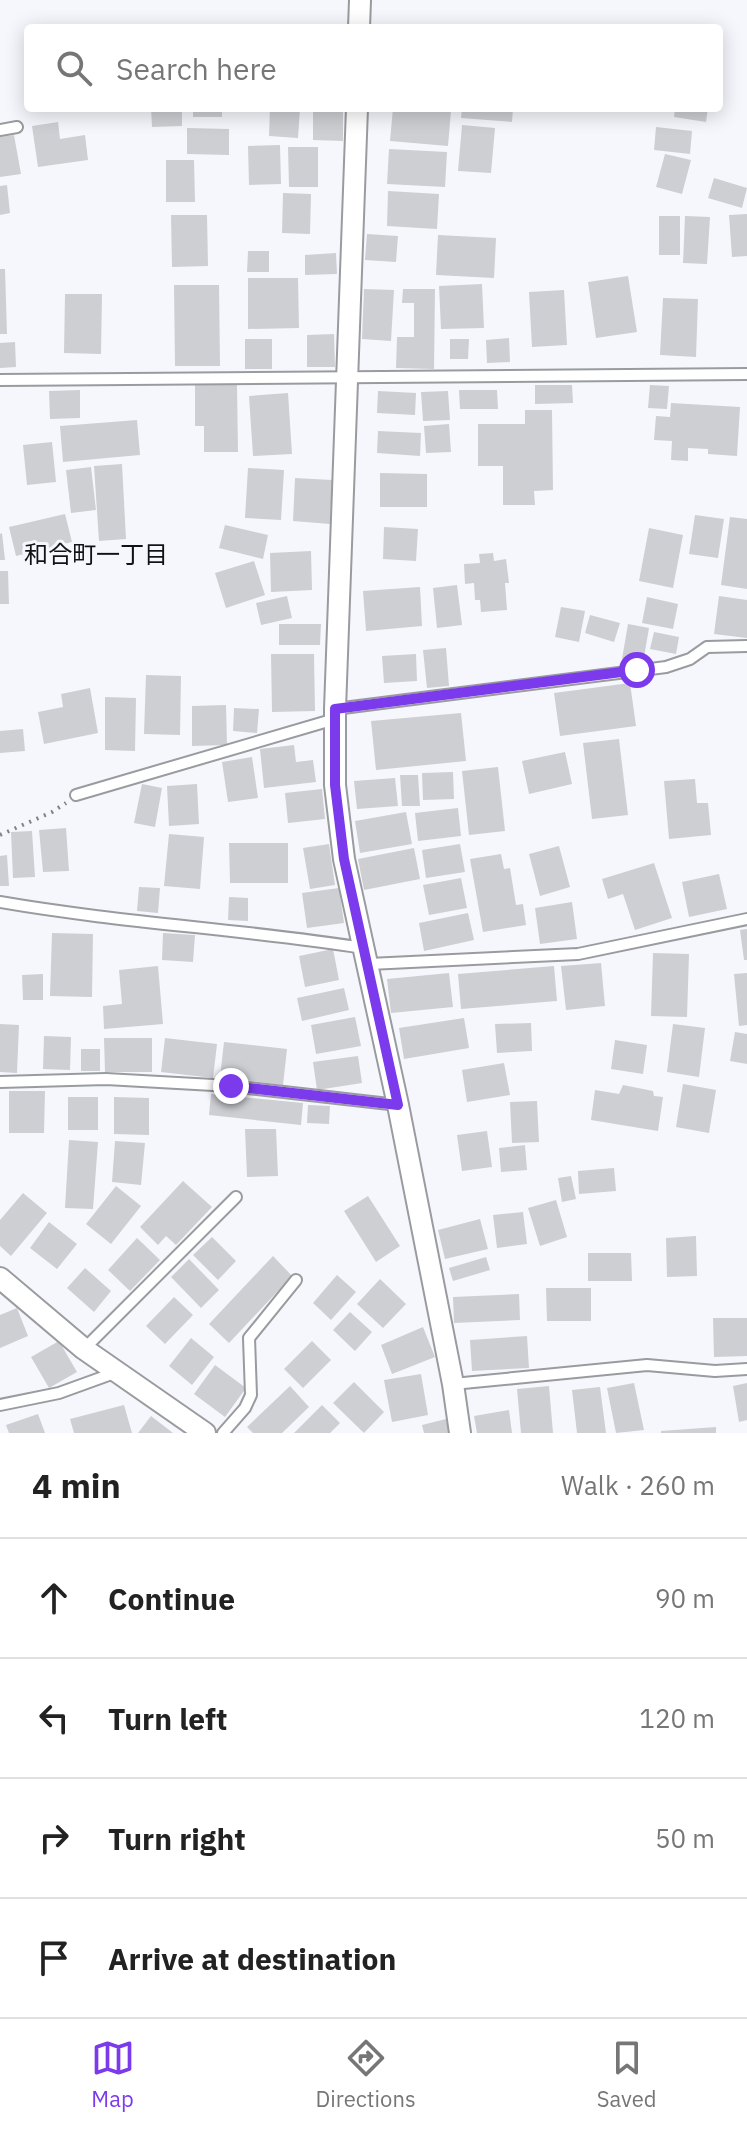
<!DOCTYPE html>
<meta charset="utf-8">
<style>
:root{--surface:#fff;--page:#f6f6f6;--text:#222;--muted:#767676;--line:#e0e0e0;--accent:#7c3aed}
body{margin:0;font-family:"IBM Plex Sans","Noto Sans JP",sans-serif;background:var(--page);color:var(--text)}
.stop{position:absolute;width:24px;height:24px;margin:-18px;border:6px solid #7c3aed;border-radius:50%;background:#fff}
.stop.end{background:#7c3aed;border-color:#fff;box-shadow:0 2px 8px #0008}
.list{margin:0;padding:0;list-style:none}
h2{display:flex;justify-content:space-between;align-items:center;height:104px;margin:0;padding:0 32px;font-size:34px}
h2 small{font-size:26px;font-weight:400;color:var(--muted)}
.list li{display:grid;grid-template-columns:52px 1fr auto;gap:24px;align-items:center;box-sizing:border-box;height:120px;padding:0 32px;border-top:2px solid var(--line)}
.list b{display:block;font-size:30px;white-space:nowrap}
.list em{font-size:26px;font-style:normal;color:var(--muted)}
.icon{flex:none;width:44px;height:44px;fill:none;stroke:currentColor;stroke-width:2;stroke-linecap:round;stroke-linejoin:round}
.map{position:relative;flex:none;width:747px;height:1433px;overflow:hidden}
.search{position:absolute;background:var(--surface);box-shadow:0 4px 20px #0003;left:24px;right:24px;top:24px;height:88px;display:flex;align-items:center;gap:20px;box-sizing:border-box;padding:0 28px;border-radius:8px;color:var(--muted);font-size:30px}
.sheet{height:584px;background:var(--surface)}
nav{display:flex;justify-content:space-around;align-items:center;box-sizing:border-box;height:112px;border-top:2px solid var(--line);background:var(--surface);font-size:22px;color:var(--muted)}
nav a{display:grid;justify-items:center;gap:4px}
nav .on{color:var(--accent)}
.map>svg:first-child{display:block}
.building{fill:#cdcfd3}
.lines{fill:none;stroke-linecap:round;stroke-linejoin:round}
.lane-casing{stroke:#999b9f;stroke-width:14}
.street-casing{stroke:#999b9f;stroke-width:24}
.path{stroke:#838387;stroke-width:4;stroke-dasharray:2 6;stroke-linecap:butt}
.lane{stroke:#fff;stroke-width:10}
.street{stroke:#fff;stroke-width:20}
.route{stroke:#7c3aed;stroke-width:10}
.labels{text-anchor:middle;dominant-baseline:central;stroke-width:6;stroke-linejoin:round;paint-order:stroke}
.neighbourhood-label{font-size:24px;fill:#121214;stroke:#f6f7fc}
</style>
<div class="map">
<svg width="747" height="1433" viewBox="0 0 747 1433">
<rect width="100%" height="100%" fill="#f6f7fc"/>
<path class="building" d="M151,108h31v18l-30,1z
M193,108h29v9h-29z
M270,108h30l-2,30 -29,-2z
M313,108h30v33l-30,-1z
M393,108l58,3 -3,35 -58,-5z
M462,108h51l-1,14 -51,-4z
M675,108h33l-2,14 -32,-5z
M58,122l2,17 25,-4 3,25 -50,7 -6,-41z
M462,125l33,3 -4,45 -33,-2z
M656,127l36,4 -2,23 -36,-4z
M187,128l42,1v26l-42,-1z
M14,135l7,39 -21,3v-40z
M280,145l1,39 -32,1 -1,-39z
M288,147h30v40h-29z
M389,149l58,3 -2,35 -58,-3z
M665,154l26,6 -9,34 -26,-7z
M166,160h28l1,42h-29z
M714,178l33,10 -5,20 -34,-10z
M7,185l3,28 -10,2v-29z
M388,191l51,3 -2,35 -50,-3z
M283,193l28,1 -1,40 -28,-1z
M747,214v42l-15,1 -3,-42z
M171,215h36l1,51 -36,1z
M659,216h21v39h-21z
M685,216l25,1 -3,47 -24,-1z
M367,234l31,2 -2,26 -31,-2z
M438,235l58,3 -2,40 -58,-3z
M248,251h21v21h-22z
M336,253l1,21 -32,1v-20z
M0,269h5l2,65h-7z
M628,276l9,56 -41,6 -8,-56z
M248,278h50l1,50 -51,1z
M482,284l2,44 -43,1 -2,-43z
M174,285h45l1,81h-45z
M364,289l30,1 -3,51 -29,-2z
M403,289h32l-1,80 -38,-1 1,-31h17v-34h-12z
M564,290l3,55 -35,2 -3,-55z
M65,294h37l-1,60 -37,-1z
M663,298l35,1 -2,58 -36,-2z
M334,334l1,33h-28v-32z
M509,338l1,24 -23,1 -1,-23z
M245,339h27v30h-27z
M450,339h19l-1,20h-18z
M15,342l1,25 -16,1v-25z
M195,385h42l1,67h-34v-26h-9z
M535,385h37l1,18 -38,1z
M650,385l19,1 -2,23 -19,-1z
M80,390v28l-30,1 -1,-28z
M459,390h38l1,19h-38z
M378,391l38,2 -1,22 -38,-2z
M448,391l2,29 -27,1 -2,-29z
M288,393l4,61 -39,2 -4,-60z
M671,403l69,4 -3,49 -29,-2v-5l-20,-1v13l-17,-1 1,-19 -18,-1 2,-24 14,1z
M525,410h27l1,80 -19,1 1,14h-32v-39h-25v-42h47z
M137,420l3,35 -77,7 -3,-36z
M449,424l2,28 -25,1 -2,-27z
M378,431l43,2 -1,23 -43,-3z
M52,442l4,40 -29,3 -4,-40z
M122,464l4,75 -27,2 -5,-75z
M91,467l5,43 -25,3 -5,-43z
M248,468l36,2 -3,50 -36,-2z
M380,473l47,1v33h-47z
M295,478l37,2 -2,44 -37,-3z
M65,514l7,28 -56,14 -7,-29z
M695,515l29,4 -6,39 -29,-4z
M730,517l17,2v70l-26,-4z
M225,525l43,10 -5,24 -44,-11z
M384,527l34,2 -2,32 -33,-2z
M649,528l34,7 -10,53 -34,-7z
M2,533l3,27h-5v-26z
M311,551l1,39 -41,2 -1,-39z
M493,553l1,8 12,-2 3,24h-4l2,27 -26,2 -1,-12h-5l-1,-17 -9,1 -1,-20 16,-1 -1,-9z
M254,561l11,34 -39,13 -11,-35z
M0,571h8l1,33h-9z
M457,585l5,40 -25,3 -4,-40z
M420,587l2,39 -56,5 -3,-40z
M287,596l5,22 -31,7 -5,-22z
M719,596l28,4v38l-33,-4z
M647,597l31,7 -5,25 -31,-6z
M561,607l24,4 -6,31 -24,-5z
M590,615l30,8 -6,19 -29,-9z
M279,624h42l-1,21h-41z
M628,624l21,4 -6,35 -21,-4z
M654,632l25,5 -3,17 -26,-5z
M446,648l3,38 -22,2 -4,-38z
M271,654h43l1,57 -43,1z
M416,654l1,27 -33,2 -2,-27z
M146,675l35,1 -1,59 -36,-1z
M630,683l6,43 -76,10 -6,-43z
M90,688l8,45 -54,11 -6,-32 25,-5 -2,-13z
M105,697l31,1 -1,53 -30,-1z
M226,705l1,40 -35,1v-40z
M234,708l25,1 -2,24 -24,-2z
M461,713l5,48 -90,9 -5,-49z
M23,729l2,22 -25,2v-22z
M619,739l9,76 -36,4 -9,-76z
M294,745l2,17 17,-2 3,22 -52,6 -4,-39z
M565,752l7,32 -43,10 -7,-33z
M252,757l6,41 -30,4 -6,-40z
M498,767l7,64 -36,4 -7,-64z
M453,772l1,27 -31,1 -1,-27z
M400,775h18l2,31h-18z
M395,778l3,28 -41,3 -3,-28z
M695,779l2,24h11l3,32 -42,4 -5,-58z
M142,784l20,4 -7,39 -21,-4z
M197,784l2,40 -30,2 -2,-40z
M322,789l3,30 -37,4 -3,-30z
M458,808l3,28 -43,5 -3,-28z
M406,812l6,32 -52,9 -5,-32z
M66,828l3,43 -26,1 -4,-42z
M32,831l3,46 -22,1 -2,-46z
M169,834l35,3 -4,52 -36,-3z
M229,843h59v40h-58z
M329,844l6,41 -25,4 -7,-41z
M460,844l5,28 -39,6 -4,-28z
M559,846l11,41 -30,9 -11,-42z
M414,848l6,31 -56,11 -6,-31z
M501,854l3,15 6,-1 6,37 7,-1 3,21 -43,7 -13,-73z
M7,855l2,31h-9v-30z
M654,863l18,55 -37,12 -12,-36 -15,5 -6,-20z
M719,874l8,35 -38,8 -7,-35z
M461,878l6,30 -38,7 -6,-30z
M139,887l21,1 -2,25 -21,-2z
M339,888l5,35 -37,5 -5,-35z
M229,897l19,1v23l-20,-1z
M572,902l5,37 -37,5 -5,-36z
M468,913l6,27 -50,11 -5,-28z
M747,929v31h-3l-4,-30z
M52,933l41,1 -1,63 -42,-1z
M163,933l32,2 -2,27 -31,-2z
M333,949l6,31 -34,7 -6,-31z
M653,953l36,1 -2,63 -36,-1z
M601,963l4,43 -39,4 -5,-44z
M158,966l5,58 -59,5 -1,-23 19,-2 -3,-34z
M554,966l3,35 -96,8 -3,-35z
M449,973l4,34 -62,6 -4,-34z
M747,973v52l-8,1 -5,-52z
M43,974v26h-20l-1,-25z
M344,988l5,22 -47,11 -5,-23z
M355,1017l6,29 -45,8 -5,-29z
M464,1018l5,30 -65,11 -5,-31z
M531,1023l1,28 -35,2 -2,-29z
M0,1024l19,1 -2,48 -17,-1z
M673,1024l32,4 -6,49 -32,-5z
M735,1032l12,2v30l-17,-3z
M44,1036l27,1 -1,33 -27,-1z
M104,1038h48v34h-47z
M165,1038l52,6 -4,34 -52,-6z
M615,1040l32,5 -4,29 -32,-5z
M224,1042l63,7 -4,36 -63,-8z
M81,1049h19v22h-19z
M358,1056l4,27 -45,7 -4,-28z
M504,1063l6,32 -43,7 -5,-32z
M683,1084l33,6 -7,43 -33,-6z
M623,1085l30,6 1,5 9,1 -5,34 -67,-11 4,-30 24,4z
M9,1091h36l-1,42h-35z
M211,1094l92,9 -2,22 -92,-10z
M68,1097h30v33h-30z
M114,1097l35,1v37l-35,-1z
M537,1101l2,41 -27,1 -2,-41z
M308,1105l22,1 -1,18 -22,-1z
M245,1129h31l2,47 -31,1z
M487,1131l5,36 -30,4 -5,-36z
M69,1140l29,2 -5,67 -28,-1z
M115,1141l30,2 -4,42 -29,-3z
M525,1145l2,25 -26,2 -2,-24z
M614,1168l2,23 -37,3 -1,-23z
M571,1176l5,23 -14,3 -4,-24z
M183,1181l29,26 -36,38 -10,-9 -8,9 -18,-18z
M116,1186l25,20 -30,38 -25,-20z
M23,1193l24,20 -36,43 -11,-10v-26z
M368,1196l32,50 -24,16 -32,-51z
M556,1200l11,37 -27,9 -12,-38z
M523,1212l4,32 -30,4 -4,-33z
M480,1219l8,30 -43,10 -7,-29z
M49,1222l28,22 -20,25 -27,-21z
M696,1236l1,40 -30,1 -1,-39z
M212,1237l24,24 -18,19 -25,-25z
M137,1238l23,22 -30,31 -22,-21z
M588,1253h43l1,28h-44z
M273,1256l19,20 -63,67 -20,-19z
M486,1257l4,13 -37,11 -4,-13z
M189,1259l30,31 -18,18 -30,-31z
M85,1268l26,23 -17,21 -27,-24z
M337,1275l19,17 -25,28 -18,-17z
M380,1279l26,25 -23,24 -26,-24z
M546,1288h45v33h-44z
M519,1294l1,26 -66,3 -1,-26z
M174,1297l19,18 -28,29 -19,-18z
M17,1308l11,28 -28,12v-33z
M350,1312l22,20 -17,19 -22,-21z
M713,1318h34v38l-33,1z
M423,1327l12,30 -43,17 -11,-29z
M527,1336l2,32 -57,3 -2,-31z
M191,1338l23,19 -22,28 -23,-19z
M59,1341l18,31 -28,16 -18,-31z
M312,1341l19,19 -28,28 -19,-19z
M215,1365l31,23 -21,29 -31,-23z
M421,1374l7,41 -36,7 -8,-42z
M354,1382l30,30 -20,21 -31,-30z
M634,1383l10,47 -28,3 -9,-45z
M747,1383v37l-8,2 -6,-36z
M290,1386l19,21 -27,26h-29l-6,-6z
M549,1386l4,47h-32l-4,-44z
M600,1387l6,46h-29l-5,-43z
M124,1405l8,28h-58l-4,-14z
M322,1405l18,18 -10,10h-36z
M509,1410l3,23h-35l-3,-17z
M38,1414l7,19h-36l-3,-8z
M151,1416l22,17h-35z
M446,1419l3,14h-25l-2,-8z
M716,1427v6h-55v-2z"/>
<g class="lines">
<defs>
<path id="lane" d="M0,130l17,-3
M0,380l747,-6
M335,709l331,-42 24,-8 17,-12 40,-1
M76,795l259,-76
M0,902c121,21 243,27 364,46
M369,964l209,-10 169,-35
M0,1082l106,-3 125,7 167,19
M84,1349l152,-152
M453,1384l194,-19 68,6 32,-2
M0,1405l59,-12 58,-21
M223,1433l22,-25 6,-13 -2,-57 47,-58"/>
<path id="street" d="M359,28l1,-28
M357,108l-22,601v76l9,74 54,246 55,279 7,49
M0,1278l84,71 121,84"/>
</defs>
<use href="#lane" class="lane-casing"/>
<use href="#street" class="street-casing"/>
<path class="path" d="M0,835l52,-23 14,-9"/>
<use href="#lane" class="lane"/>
<use href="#street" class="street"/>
</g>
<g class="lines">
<path class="route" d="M231,1086l167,19 -54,-246 -9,-74v-76l302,-39"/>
</g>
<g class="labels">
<g class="neighbourhood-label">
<text x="96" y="554">和合町一丁目</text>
</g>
</g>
</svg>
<div class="stop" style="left:637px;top:670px"></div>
<div class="stop end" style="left:231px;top:1086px"></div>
<div class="search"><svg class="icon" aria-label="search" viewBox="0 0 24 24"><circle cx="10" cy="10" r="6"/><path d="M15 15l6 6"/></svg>Search here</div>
</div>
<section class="sheet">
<h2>4 min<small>Walk · 260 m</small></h2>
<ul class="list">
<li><svg class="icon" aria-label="ahead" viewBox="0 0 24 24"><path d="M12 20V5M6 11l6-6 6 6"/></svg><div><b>Continue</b></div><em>90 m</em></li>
<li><svg class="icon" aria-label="left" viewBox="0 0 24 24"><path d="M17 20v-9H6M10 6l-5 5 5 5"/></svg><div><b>Turn left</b></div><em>120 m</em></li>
<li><svg class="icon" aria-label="right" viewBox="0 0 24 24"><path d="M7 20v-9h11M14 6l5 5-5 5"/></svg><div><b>Turn right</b></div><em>50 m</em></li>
<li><svg class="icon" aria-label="arrive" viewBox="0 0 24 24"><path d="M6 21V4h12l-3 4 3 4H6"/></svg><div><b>Arrive at destination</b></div></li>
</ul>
</section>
<nav>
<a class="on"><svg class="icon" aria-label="map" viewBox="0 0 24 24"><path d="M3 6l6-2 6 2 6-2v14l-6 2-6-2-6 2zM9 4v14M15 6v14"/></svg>Map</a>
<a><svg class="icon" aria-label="directions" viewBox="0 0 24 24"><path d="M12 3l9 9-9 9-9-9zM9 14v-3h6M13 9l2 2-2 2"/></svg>Directions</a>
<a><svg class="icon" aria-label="saved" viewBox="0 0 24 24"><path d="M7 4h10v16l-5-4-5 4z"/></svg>Saved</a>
</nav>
